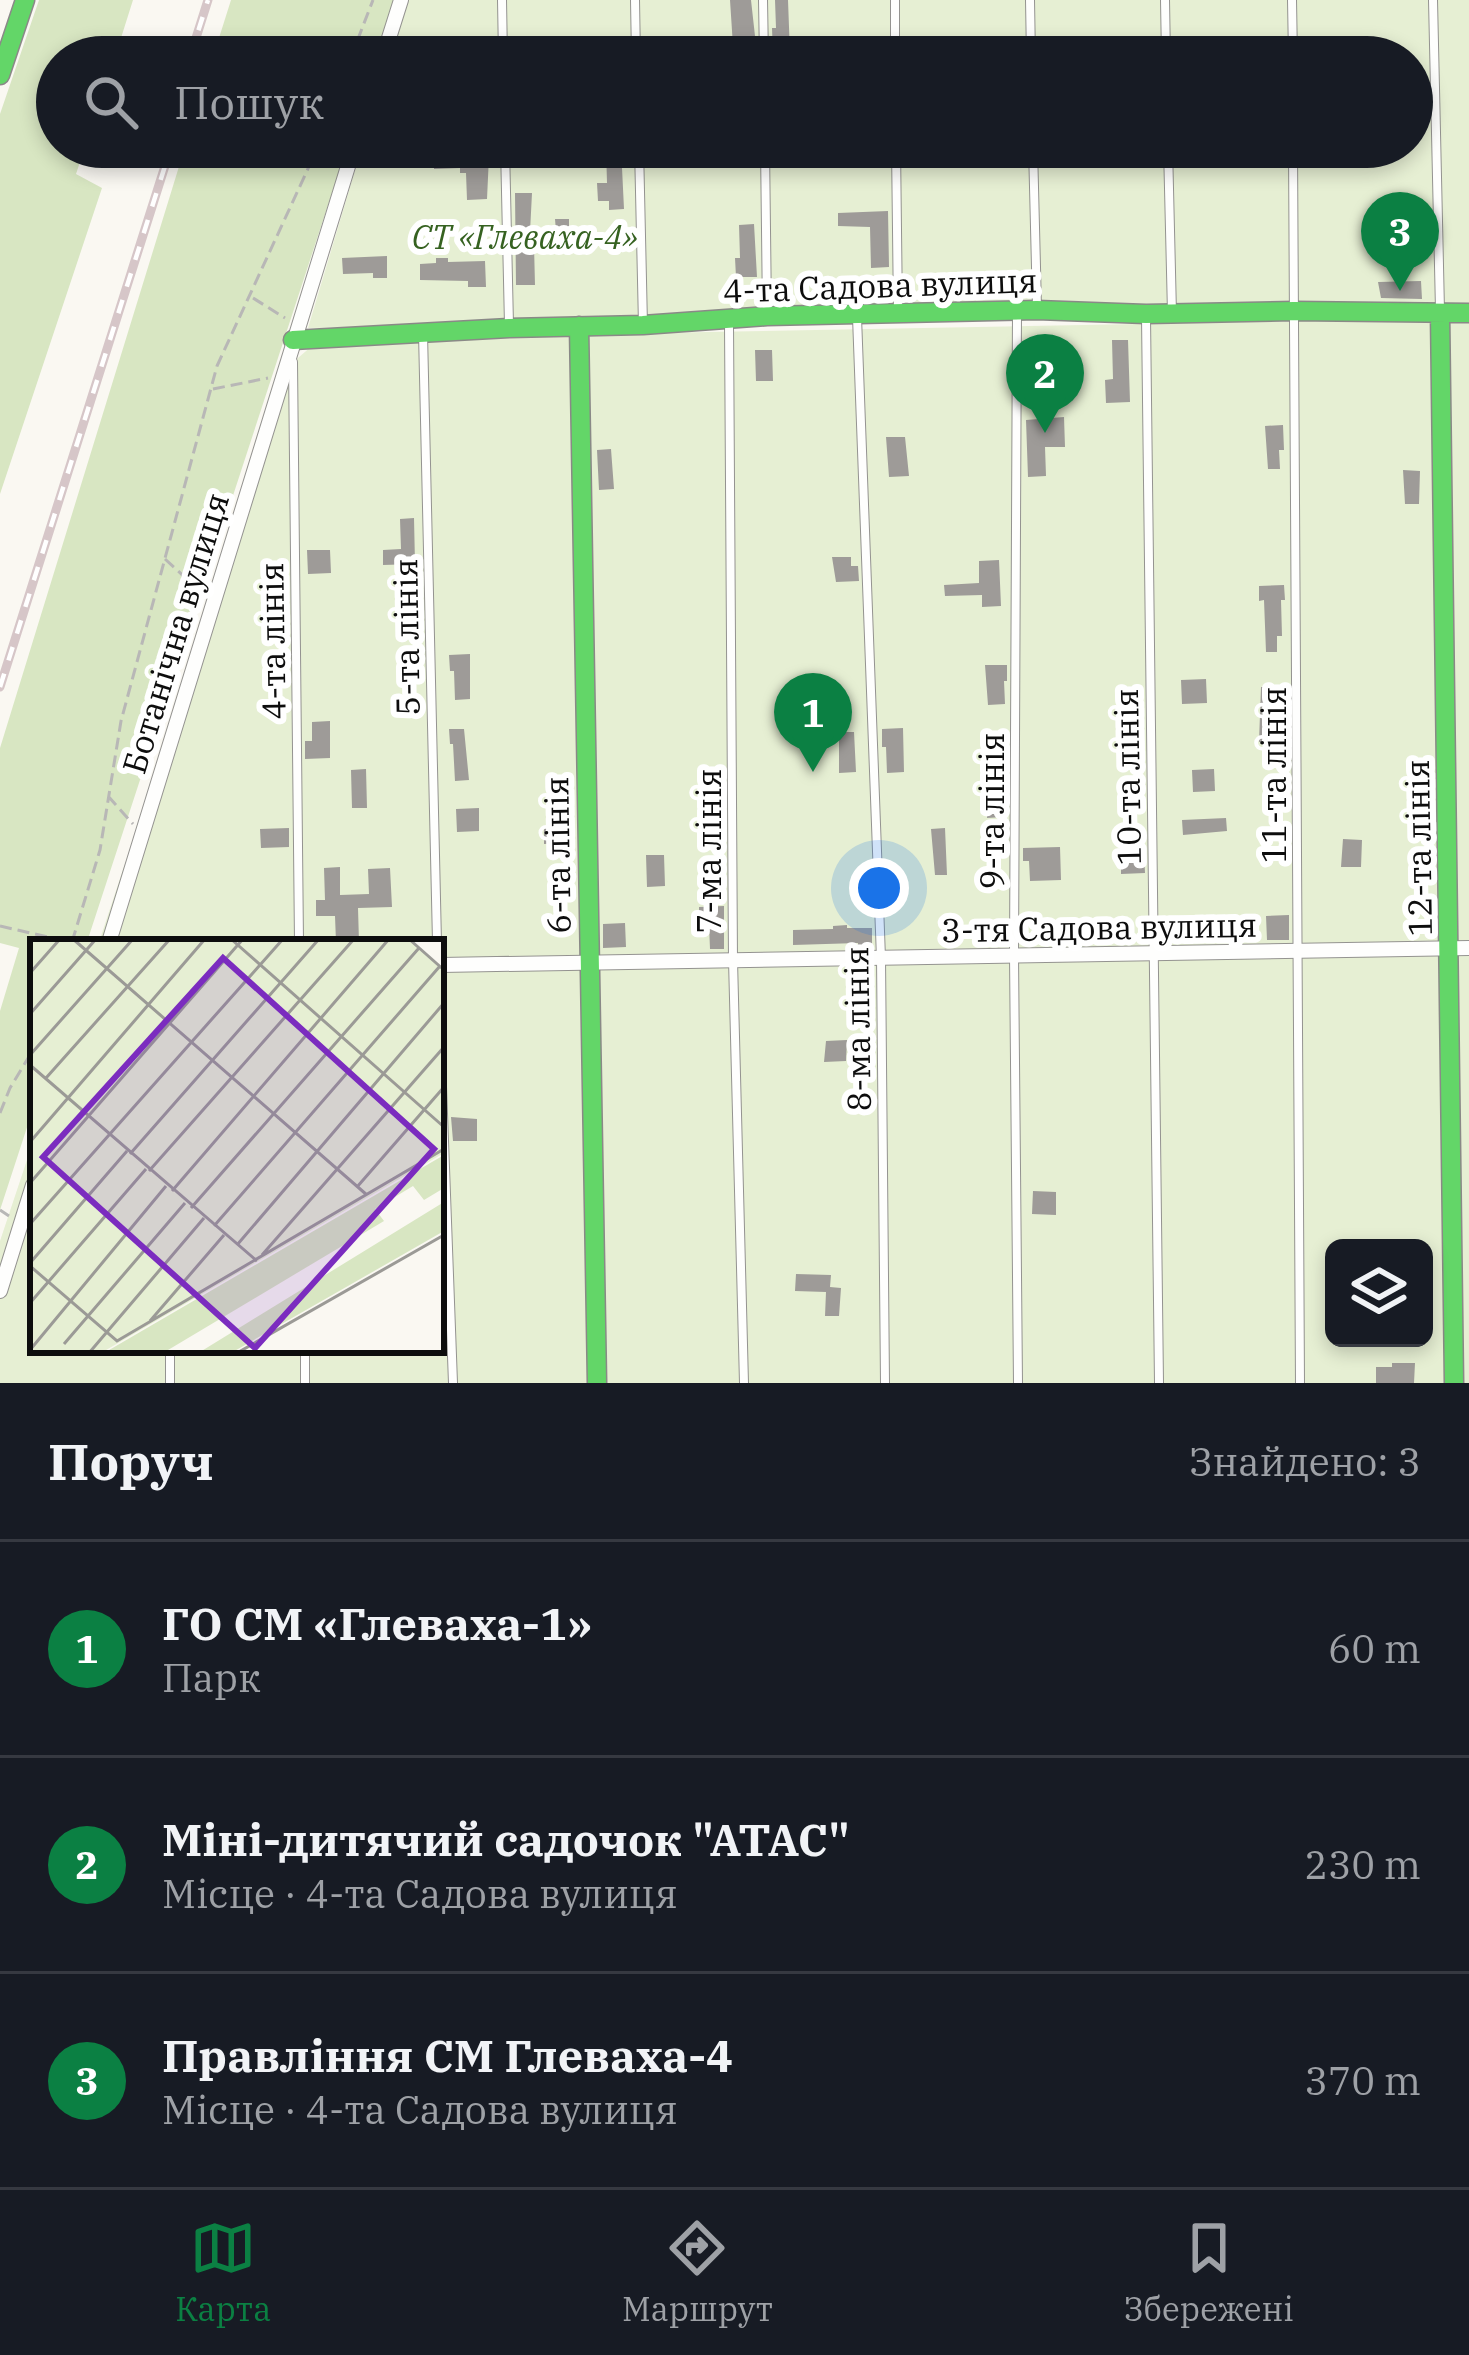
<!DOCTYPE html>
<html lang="uk">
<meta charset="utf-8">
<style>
:root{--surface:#171b24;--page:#242831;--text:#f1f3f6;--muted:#9ea1a6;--line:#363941;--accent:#0b8043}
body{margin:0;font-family:"IBM Plex Serif",serif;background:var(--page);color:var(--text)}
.controls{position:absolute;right:36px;bottom:36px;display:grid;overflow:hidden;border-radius:18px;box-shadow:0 6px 18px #0003}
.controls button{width:108px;height:108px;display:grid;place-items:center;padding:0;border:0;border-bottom:3px solid var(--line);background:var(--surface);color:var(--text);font:60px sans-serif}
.you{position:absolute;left:879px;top:888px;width:42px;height:42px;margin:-30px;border:9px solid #fff;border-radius:50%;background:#1a73e8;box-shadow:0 0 0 18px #1a73e833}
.badge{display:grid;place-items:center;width:78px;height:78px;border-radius:50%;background:var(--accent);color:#fff;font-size:39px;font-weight:700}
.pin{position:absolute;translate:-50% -99px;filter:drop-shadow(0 3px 6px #0008)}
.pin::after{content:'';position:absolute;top:63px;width:42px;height:36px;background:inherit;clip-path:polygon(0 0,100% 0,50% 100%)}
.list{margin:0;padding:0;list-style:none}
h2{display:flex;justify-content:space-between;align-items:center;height:156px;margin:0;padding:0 48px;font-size:51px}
h2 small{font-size:39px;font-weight:400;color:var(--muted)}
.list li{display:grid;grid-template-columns:78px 1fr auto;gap:36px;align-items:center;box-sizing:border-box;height:216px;padding:0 48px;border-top:3px solid var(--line)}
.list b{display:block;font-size:45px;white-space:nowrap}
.list p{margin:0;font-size:39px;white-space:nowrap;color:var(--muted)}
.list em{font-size:39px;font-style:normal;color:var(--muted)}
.icon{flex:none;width:66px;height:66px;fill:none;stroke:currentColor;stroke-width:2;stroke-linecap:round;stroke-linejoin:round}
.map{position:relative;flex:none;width:1469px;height:1383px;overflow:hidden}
.search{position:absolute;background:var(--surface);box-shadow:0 6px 18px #0003;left:36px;right:36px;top:36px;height:132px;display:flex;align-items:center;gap:30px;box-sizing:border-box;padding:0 42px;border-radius:66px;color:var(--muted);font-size:45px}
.sheet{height:804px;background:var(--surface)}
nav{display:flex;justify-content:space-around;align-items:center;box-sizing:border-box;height:168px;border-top:3px solid var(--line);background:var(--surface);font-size:33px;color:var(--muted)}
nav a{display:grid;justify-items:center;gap:6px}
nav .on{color:var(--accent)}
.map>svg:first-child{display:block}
.green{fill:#e6efd3;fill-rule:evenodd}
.forest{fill:#d8e6c2}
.building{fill:#9e9b98}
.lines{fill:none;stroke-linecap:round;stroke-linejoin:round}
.lane-casing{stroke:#949390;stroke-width:10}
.street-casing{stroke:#949390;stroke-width:16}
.fast-casing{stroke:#8a8987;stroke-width:21}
.path{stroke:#b8b7b6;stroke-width:3;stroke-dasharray:12 6;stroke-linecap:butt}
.lane{stroke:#fefefd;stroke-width:8}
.street{stroke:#fefefd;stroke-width:14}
.fast{stroke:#63d668;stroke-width:18}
.rail-casing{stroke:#d6c6c8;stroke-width:9}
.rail{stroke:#fff;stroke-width:4.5;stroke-dasharray:14;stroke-linecap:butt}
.labels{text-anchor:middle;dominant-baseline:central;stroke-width:12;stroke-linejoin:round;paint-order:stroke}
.park-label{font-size:33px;font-style:italic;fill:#366221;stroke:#fff}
.street-label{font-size:33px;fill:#0d0d0d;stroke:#fff}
.inset-road{fill:none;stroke:#9b9a96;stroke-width:3}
.view{fill:#7b2cbf;fill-opacity:0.15;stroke:#7b2cbf;stroke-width:6}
.inset-edge{fill:none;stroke:#0d0d0d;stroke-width:6}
</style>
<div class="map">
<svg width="1469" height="1383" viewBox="0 0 1469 1383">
<rect width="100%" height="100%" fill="#faf8f2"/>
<path class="green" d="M406,0h1063v312l-1161,16 54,-181h1050v-90h-1023z
M1469,318v1065h-1469v-142l33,-99v208h408v-408h-342l192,-578 29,-25zM1334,1248h90v90h-90z"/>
<path class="forest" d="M39,0h94l-18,57h-58v90h28l-9,27 26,14 -102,306v-380z
M231,0h163l-18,57h-163z
M185,147h162l-260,795h-54v167l-33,101v-199l19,-63 -19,-5v-195z"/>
<path class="building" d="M730,0h21l5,45 -23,1z
M775,0h13l2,54 -17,1 -1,-27h4z
M606,147h15l3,62 -15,1v-9h-11l-1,-18h10z
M434,155l55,1 -2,43 -20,1 -1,-27h-6v-5l-26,1z
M515,193h17l-2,39 26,-1 -1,-12h14v10l11,-1 1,16 -25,4v-3h-22l1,40h-19z
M888,211l1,56 -18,1 -1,-41 -32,-1v-13z
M754,224l3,53h-21l-1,-19h5l-1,-33z
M387,256v22h-14v-5l-30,1 -1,-16z
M436,258h12v4l37,-1 1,26h-18v-6l-48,-1v-16l16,-1z
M1421,281l1,18 -41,-1 -3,-16z
M1112,340h16l2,62 -24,1 -1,-23 8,-1z
M755,350h17l1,31h-17z
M1064,417l1,30h-20l1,29 -18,1 -2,-57z
M1283,425l1,25h-5l1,19h-12l-3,-43z
M886,437h19l4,39 -20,1z
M611,449l3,40 -15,1 -2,-40z
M1403,470l17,1 -1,33h-14z
M414,518l1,46 -32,1v-15l18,-1 -1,-30z
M307,550h23l1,23 -23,1z
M832,557h19v9h7l1,15 -23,1z
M999,560l2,46 -19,1v-12l-37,1 -1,-11 35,-2v-22z
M1284,585l1,15h-4l1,36h-5v16h-11l-2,-52 -5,1v-15z
M470,654v45l-15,1 -1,-29h-4l-1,-16z
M985,665h22v16h-3l1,23 -17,1z
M1206,679l1,24 -25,1 -1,-24z
M1261,687h11l2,40h7v15h-22z
M330,721v37l-25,1v-18h7v-19z
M903,728l1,44 -17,1 -1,-26h-4v-18z
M449,729h15l5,51 -14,1 -2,-37h-3z
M839,732h15l2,40 -17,1z
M366,769l1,39h-15l-1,-38z
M1214,769l1,22 -22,1 -1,-22z
M987,779h16v38l-16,1z
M570,781l4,56 -9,1v5l-21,1v-18h8l1,-44z
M479,808v23l-22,1 -1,-23z
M1226,818l1,13 -44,4 -1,-15z
M289,828v19l-28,1 -1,-19z
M945,828l2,47h-12l-4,-46z
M1343,839l19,1 -1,27h-20z
M1060,847l1,33 -31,1 -1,-20h-6v-13z
M1144,853l1,20 -24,1v-20z
M646,855h18l1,31 -18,1z
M340,867v28l29,-1 -1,-25 22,-1 2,39 -34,1 1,34h-23l-1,-26h-19v-16h9l-1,-32z
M724,906v43h-14l-1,-25 -2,-6h-8v-11z
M1289,915v25h-22l-1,-24z
M625,923l1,24 -23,1v-24z
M847,925v3h25v19h-14v-4l-65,2v-15l40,-1v-3z
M847,1040l-1,21 -22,1 2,-21z
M451,1117l26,2v22h-24z
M1033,1191l23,1v23l-24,-1z
M796,1274l35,1 -1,12 11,1 -2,28h-14l1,-24 -31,-1z
M1392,1363h23l-1,20h-38v-16h16z"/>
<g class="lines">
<defs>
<path id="lane" d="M502,0l1,57
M635,0l1,57
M763,0l1,57
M895,0v57
M1030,0l1,57
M1165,0l1,57
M1292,0l1,57
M1433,0l7,310
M505,147l4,178
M639,147l4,178
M765,147l2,166
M896,147l2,166
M1033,147l4,160
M1168,147l4,166
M1293,147l7,1236
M1017,311l-3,644 4,428
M857,317l24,641 4,425
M1146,317l13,1066
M729,323l4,637 11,423
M423,333l14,609
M293,362l6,580
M441,1060l12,323
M32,1346h1
M170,1350v33
M305,1350v33"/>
<path id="street" d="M383,57l18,-57
M109,942l245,-795
M441,965l1028,-17
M0,1291l33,-106"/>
<path id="fast" d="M0,75l25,-75
M1440,313l14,1070
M579,326l18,1057
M293,340l216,-12 134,-3 124,-9 270,-6 109,4 148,-3 175,2"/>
</defs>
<use href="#lane" class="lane-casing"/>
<use href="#street" class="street-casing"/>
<use href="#fast" class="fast-casing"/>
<path class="path" d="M351,57l22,-57
M253,298l32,20
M213,389l55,-11
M165,559l37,34
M108,796l25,28
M0,926l70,16
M72,942l28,-92 21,-129 96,-355 101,-219
M0,1113l10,-25 23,-38
M0,1210l9,6"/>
<use href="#lane" class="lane"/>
<use href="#street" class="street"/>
<use href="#fast" class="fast"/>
<defs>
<path id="rail" d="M190,57l18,-57
M0,687l171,-540"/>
</defs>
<use href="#rail" class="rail-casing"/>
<use href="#rail" class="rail"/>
</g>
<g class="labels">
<g class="park-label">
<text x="525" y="236">СТ «Глеваха-4»</text>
</g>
<g class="street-label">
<text transform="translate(880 285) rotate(-2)">4-та Садова вулиця</text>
<text transform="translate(175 633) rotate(-73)">Ботанічна вулиця</text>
<text transform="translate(406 637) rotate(-91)">5-та лінія</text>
<text transform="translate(272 641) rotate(-91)">4-та лінія</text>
<text transform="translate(1273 775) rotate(-90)">11-та лінія</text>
<text transform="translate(1127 777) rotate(-91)">10-та лінія</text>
<text transform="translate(991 811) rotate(-90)">9-та лінія</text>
<text transform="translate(1418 848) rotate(-91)">12-та лінія</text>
<text transform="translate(708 851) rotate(-90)">7-ма лінія</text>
<text transform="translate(557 855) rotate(-91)">6-та лінія</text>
<text transform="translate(1099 927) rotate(-1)">3-тя Садова вулиця</text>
<text transform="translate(857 1029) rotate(-91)">8-ма лінія</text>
</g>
</g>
<g transform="translate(30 939)">
<rect width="414" height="414" fill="#faf8f2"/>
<path d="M0,0h379l35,31v183l-343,200h-71z" fill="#e6efd3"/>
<path d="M414,216v33l-20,12 -11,-14 -38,23 9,12 -221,132h-59zM414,263v29l-213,122h-47l16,-1z" fill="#d8e6c2"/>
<path class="inset-road" d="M43,0l294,256M201,0l213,188M379,0l35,31M0,34l30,-34M0,75l66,-75M0,116l103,-116M0,126l227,196M16,139l124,-139M0,203l175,-203M100,215l189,-215M119,232l205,-232M0,244l213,-244M327,248l87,-100M142,252l217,-252M161,269l228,-260M0,285l253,-285M184,287l226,-260M207,306l207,-242M232,316l182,-208M0,324l97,-112M0,327l87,75 327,-192M0,364l116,-134M120,382l74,-86M34,405l121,-141M0,411l136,-164M59,414l115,-135M207,414l207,-118"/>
<path class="view" d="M193,19l211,191 -179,199 -212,-191z"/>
<rect width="414" height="414" class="inset-edge"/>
</g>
</svg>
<div class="controls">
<button><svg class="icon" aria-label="layers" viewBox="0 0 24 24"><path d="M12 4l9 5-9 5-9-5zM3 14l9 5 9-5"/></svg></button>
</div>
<div class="you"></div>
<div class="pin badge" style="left:813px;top:772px">1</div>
<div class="pin badge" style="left:1045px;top:433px">2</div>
<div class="pin badge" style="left:1400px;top:291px">3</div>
<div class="search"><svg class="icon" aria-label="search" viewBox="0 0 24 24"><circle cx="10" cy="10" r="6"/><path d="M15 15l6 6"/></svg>Пошук</div>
</div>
<section class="sheet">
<h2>Поруч<small>Знайдено: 3</small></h2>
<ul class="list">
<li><span class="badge">1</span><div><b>ГО СМ «Глеваха-1»</b><p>Парк</p></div><em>60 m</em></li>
<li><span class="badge">2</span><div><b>Міні-дитячий садочок &quot;АТАС&quot;</b><p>Місце · 4-та Садова вулиця</p></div><em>230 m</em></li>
<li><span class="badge">3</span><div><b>Правління СМ Глеваха-4</b><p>Місце · 4-та Садова вулиця</p></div><em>370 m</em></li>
</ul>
</section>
<nav>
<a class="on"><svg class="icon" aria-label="map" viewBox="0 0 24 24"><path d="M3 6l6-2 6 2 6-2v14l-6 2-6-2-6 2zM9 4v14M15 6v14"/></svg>Карта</a>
<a><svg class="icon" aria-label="directions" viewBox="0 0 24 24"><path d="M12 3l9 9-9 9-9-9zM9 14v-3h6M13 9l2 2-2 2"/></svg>Маршрут</a>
<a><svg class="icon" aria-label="saved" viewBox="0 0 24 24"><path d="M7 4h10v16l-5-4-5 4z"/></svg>Збережені</a>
</nav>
